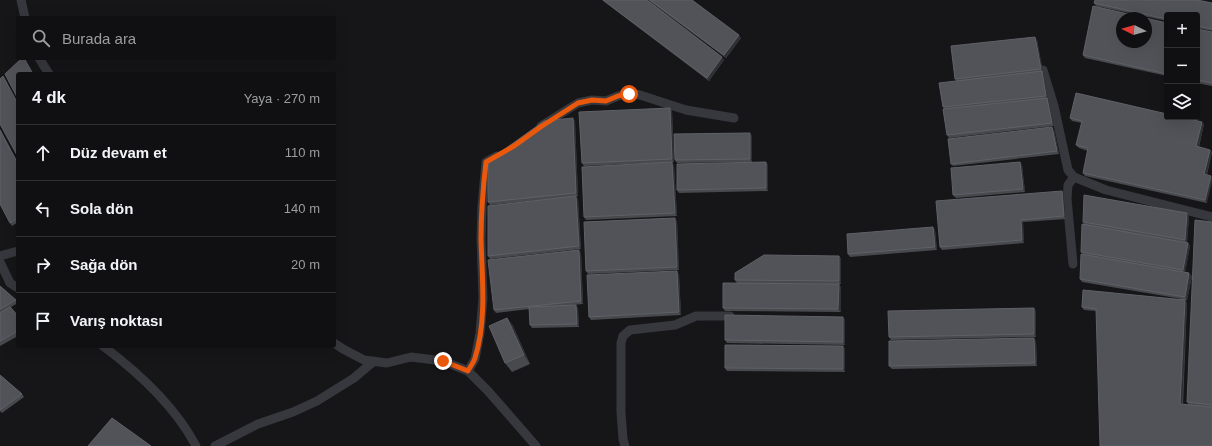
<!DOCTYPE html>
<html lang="tr">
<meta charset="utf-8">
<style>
:root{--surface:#101012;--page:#1e1e20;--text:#f1f3f6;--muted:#9c9d9f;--line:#303032}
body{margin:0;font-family:Arial,sans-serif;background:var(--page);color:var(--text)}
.controls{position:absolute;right:12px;top:12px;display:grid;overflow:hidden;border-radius:4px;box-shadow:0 4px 16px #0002}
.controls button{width:36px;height:36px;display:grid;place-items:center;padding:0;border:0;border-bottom:1px solid var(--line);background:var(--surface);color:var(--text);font:20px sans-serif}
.compass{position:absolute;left:1116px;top:12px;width:36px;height:36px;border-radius:50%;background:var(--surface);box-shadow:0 4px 16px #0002;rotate:275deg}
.stop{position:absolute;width:12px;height:12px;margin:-9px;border:3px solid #ea580c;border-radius:50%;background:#fff}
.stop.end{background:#ea580c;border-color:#fff;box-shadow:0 1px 4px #0008}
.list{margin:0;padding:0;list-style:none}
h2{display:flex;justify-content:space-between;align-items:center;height:52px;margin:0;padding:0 16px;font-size:17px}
h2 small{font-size:13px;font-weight:400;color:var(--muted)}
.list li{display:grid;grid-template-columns:26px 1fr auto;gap:12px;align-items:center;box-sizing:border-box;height:56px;padding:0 16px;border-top:1px solid var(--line)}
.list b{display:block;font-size:15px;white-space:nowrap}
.list em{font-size:13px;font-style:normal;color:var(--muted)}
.icon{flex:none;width:22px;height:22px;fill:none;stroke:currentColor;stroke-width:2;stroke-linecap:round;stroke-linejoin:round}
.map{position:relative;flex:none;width:1212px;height:446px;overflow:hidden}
.search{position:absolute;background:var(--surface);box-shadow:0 4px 16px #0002;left:16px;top:16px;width:320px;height:44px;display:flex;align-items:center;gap:10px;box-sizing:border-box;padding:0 14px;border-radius:4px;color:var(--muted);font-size:15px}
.panel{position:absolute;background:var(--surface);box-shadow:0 4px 16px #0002;left:16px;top:72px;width:320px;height:276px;border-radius:4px}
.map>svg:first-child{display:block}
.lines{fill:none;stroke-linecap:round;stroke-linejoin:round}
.minor{stroke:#37383d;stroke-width:9}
.wall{fill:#47494d}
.shaded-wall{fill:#2f3033}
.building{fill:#525359;stroke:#5f6168;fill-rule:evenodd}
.route{stroke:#ea580c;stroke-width:5}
</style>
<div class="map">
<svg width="1212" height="446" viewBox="0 0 1212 446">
<rect width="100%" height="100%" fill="#161618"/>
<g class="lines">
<path class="minor" d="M21,0l4,18
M39,58l10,16
M1043,70l11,36 14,64 6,7 32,13 106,27
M541,126l37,-23 14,-3 14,1 12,-5 11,-3 11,2 46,15 48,8
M0,256l18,-5
M0,262l10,21 8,5
M1073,264l-6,-65 1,-14 6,-8
M334,343l9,6 21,11 23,3 24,-6 32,4 25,10 20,20 48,55
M103,346c36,27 72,60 93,100
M468,371l7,-12 5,-26 3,-35 -2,-60 1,-32 4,-44 11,-6
M215,446l43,-22 35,-12 24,-11 37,-23 20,-17
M625,446l-2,-7 -2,-27v-69l2,-7 7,-6 45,-5 21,-9h34"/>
</g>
<path class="wall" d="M602,0h45l77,60 -15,21z
M648,0h44l49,38 -15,20z
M1094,3h118v28l-15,-3v-13h-30v6l-71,-15z
M1167,23v53l-82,-18 -2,-3z
M1197,29l15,3v54l-15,-3z
M1037,40l6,32h-1l2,2 4,25 1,2 5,25 -105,12 -2,-3 -2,-26 -2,-2 13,-26 -1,-2z
M670,108l2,3 2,51 -90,4 -2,-3z
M573,118l2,3 3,75 -88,9 -2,-3z
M1070,118l134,6 -5,23 11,3 2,2 -5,23v28l-122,-27 -2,-3 5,-22 -9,-3 -3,-3 6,-22 -10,-2z
M0,129l18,34v59l-6,4 -2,-3z
M1054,130l5,24 -106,12 -2,-2z
M752,136v26l-75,1 -2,-3z
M766,162l2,3v26l-89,2 -2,-3z
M1020,162l2,3 3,27 -69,6 -3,-3z
M674,165l3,51 -91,4 -2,-3z
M1062,191l2,3 2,25 -43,3 1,21 -82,7 -2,-3z
M578,199l3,50 -91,10 -2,-3z
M1189,216l-2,26 1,1 2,3 -5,26 7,4 -5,24h-2l2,3 -4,102 22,2 -16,-2 -2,-3 25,-180v224l-116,-135 -12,-1 -2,-3 100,-8 -100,-17 -2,-3 3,-25 -2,-2 3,-28 -1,-2z
M677,221l2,49 -91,4 -2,-3z
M933,227l2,3 2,20 -87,7 -2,-3z
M581,253l2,51 -22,2 17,2 1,19 -47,1 -2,-3v-16l-34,4 -2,-3z
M839,256l2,3v25l-67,-1 67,4v25l-116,-1 -2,-3 14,-25 -2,-3z
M679,274l2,41 -90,5 -2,-3z
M0,286l16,14 2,3 -7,4 7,9v20l-18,10z
M1036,311v26l-145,3 -2,-3z
M843,317l2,3v25l-118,-2 -2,-3z
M507,318l6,8 17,38 -18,8 -7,-9z
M1036,341l1,25 -145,3 -3,-3z
M843,346l2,3v23l-118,-1 -2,-3z
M0,375l22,19 2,3 -22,16 -2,-2z"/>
<path class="shaded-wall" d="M739,35l2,3 -15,20 -2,-3z
M1035,37l2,3 6,32 -2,-3z
M722,57l2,3 -15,21 -2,-3z
M1042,71l2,3 4,25 -2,-3z
M1047,98l2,3 5,25 -2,-3z
M670,108l2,3 2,51 -2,-3z
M573,118l2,3 3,75 -2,-3z
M1202,122l2,2 -6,25 -2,-3z
M1052,127l2,3 5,24 -2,-3z
M0,129l18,34v1l-18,-34z
M750,133l2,3v26l-2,-3z
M1210,150l2,2 -6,25 -2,-3z
M672,162l2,3 3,51 -2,-3z
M766,162l2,3v26l-2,-3z
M1020,162l2,3 3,27 -2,-3z
M1211,176l1,2v4l-5,21 -2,-3z
M1062,191l2,3 2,25 -2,-3z
M576,196l2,3 3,50 -2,-3z
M1187,213l2,3 -2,27 -2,-3z
M675,218l2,3 2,49 -2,-3z
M1021,220l2,2 1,21 -2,-3z
M933,227l2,3 2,20 -2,-3z
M1188,243l2,3 -5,27 -2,-3z
M579,250l2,3 2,51 -2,-3z
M839,256l2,3v25l-2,-3z
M677,271l2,3 2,41 -2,-3z
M1189,273l3,3 -5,24 -2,-3z
M839,284l2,3v25l-3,-3z
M1185,300l2,3 -5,104 -2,-3z
M576,305l2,3 1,19 -2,-3z
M1034,308l2,3v26l-2,-3z
M843,317l2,3v25l-2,-3z
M507,318l6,8 17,38 -6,-9z
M1034,338l2,3 1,25 -2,-3z
M843,346l2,3v23l-2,-3z"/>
<path class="building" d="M603,0h44l75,57 -15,21z
M650,0h42l47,35 -15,20z
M1095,0h102l15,3v26l-15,-3v-11h-30v4l-73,-16z
M1093,6l74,17v51l-84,-19zM1122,18h24v24h-24z
M1197,29l15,3v51l-15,-3z
M1035,37l6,32 -86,10 -4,-33z
M22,58h2l9,16h-15v25l-13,-25z
M1042,71l4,25 -103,11 -4,-24z
M3,76l15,28v53l-18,-33v-45z
M1076,93l91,21v3h15l20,5 -6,24 14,4 -6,24 7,2 -6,24 -122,-27 5,-25 -12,-3 6,-24 -12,-3z
M1047,98l5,25 -105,12 -4,-26z
M670,108l2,51 -90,4 -3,-51z
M573,118l3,75 -88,9v-41l56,-40z
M1052,127l5,24 -106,13 -3,-25z
M0,130l18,34v54l-8,5 -10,-19z
M750,133v26l-75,1 -1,-26z
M672,162l3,51 -91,4 -2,-50z
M766,162v26l-89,2v-26z
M1020,162l3,27 -70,6 -2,-27z
M1062,191l2,25 -43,4 1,20 -82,7 -4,-46z
M1084,195l103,18 -2,27 -102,-18z
M576,196l3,50 -91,10v-50z
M675,218l2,49 -91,4 -2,-49z
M1195,220l17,2v183l-25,-3z
M1082,224l106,19 -5,27 -102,-18z
M933,227l2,20 -87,7 -1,-20z
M579,250l2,51 -87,9 -6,-50z
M1081,254l108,19 -4,24 -105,-18z
M764,255l75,1v25l-104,-1v-7z
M677,271l2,41 -90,5 -2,-42z
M723,283l116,1 -1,25 -115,-1z
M0,286l16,14 -16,9z
M1083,290l102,10 -5,104 32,3v39h-112l-4,-137 -14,-2z
M576,305l1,19 -47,1 -1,-18z
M10,307l8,9v15l-18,10v-28z
M1034,308v26l-145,3 -1,-26z
M725,315l118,2v25l-118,-2z
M507,318l17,37 -19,8 -16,-37z
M1034,338l1,25 -146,3v-25z
M725,345l118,1v23l-118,-1z
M0,375l22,19 -22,16z
M112,418l39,28h-63z"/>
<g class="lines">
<path class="route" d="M443,361l25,10c2,-4 6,-9 7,-13 12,-38 7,-81 6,-119 0,-26 2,-51 5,-77l28,-16 28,-20 36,-23 14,-3 14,1 12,-5 11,-2"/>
</g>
</svg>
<div class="controls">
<button>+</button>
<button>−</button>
<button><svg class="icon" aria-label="layers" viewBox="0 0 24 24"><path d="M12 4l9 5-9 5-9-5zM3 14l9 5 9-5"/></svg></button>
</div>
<svg class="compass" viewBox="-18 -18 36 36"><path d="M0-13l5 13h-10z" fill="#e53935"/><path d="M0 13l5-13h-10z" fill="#9c9d9f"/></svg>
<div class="stop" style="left:629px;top:94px"></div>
<div class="stop end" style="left:443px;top:361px"></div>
<div class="search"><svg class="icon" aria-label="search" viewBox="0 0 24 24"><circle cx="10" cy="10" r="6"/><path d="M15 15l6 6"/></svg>Burada ara</div>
<section class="panel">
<h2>4 dk<small>Yaya · 270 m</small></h2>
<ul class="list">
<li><svg class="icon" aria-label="ahead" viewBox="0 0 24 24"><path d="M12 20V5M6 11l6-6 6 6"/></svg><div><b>Düz devam et</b></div><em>110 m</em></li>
<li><svg class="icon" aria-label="left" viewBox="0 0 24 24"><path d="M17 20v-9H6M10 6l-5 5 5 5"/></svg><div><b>Sola dön</b></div><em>140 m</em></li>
<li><svg class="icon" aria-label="right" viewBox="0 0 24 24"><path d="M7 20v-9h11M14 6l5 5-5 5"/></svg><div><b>Sağa dön</b></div><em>20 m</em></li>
<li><svg class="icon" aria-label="arrive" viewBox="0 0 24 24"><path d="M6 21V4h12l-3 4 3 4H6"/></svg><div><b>Varış noktası</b></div></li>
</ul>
</section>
</div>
